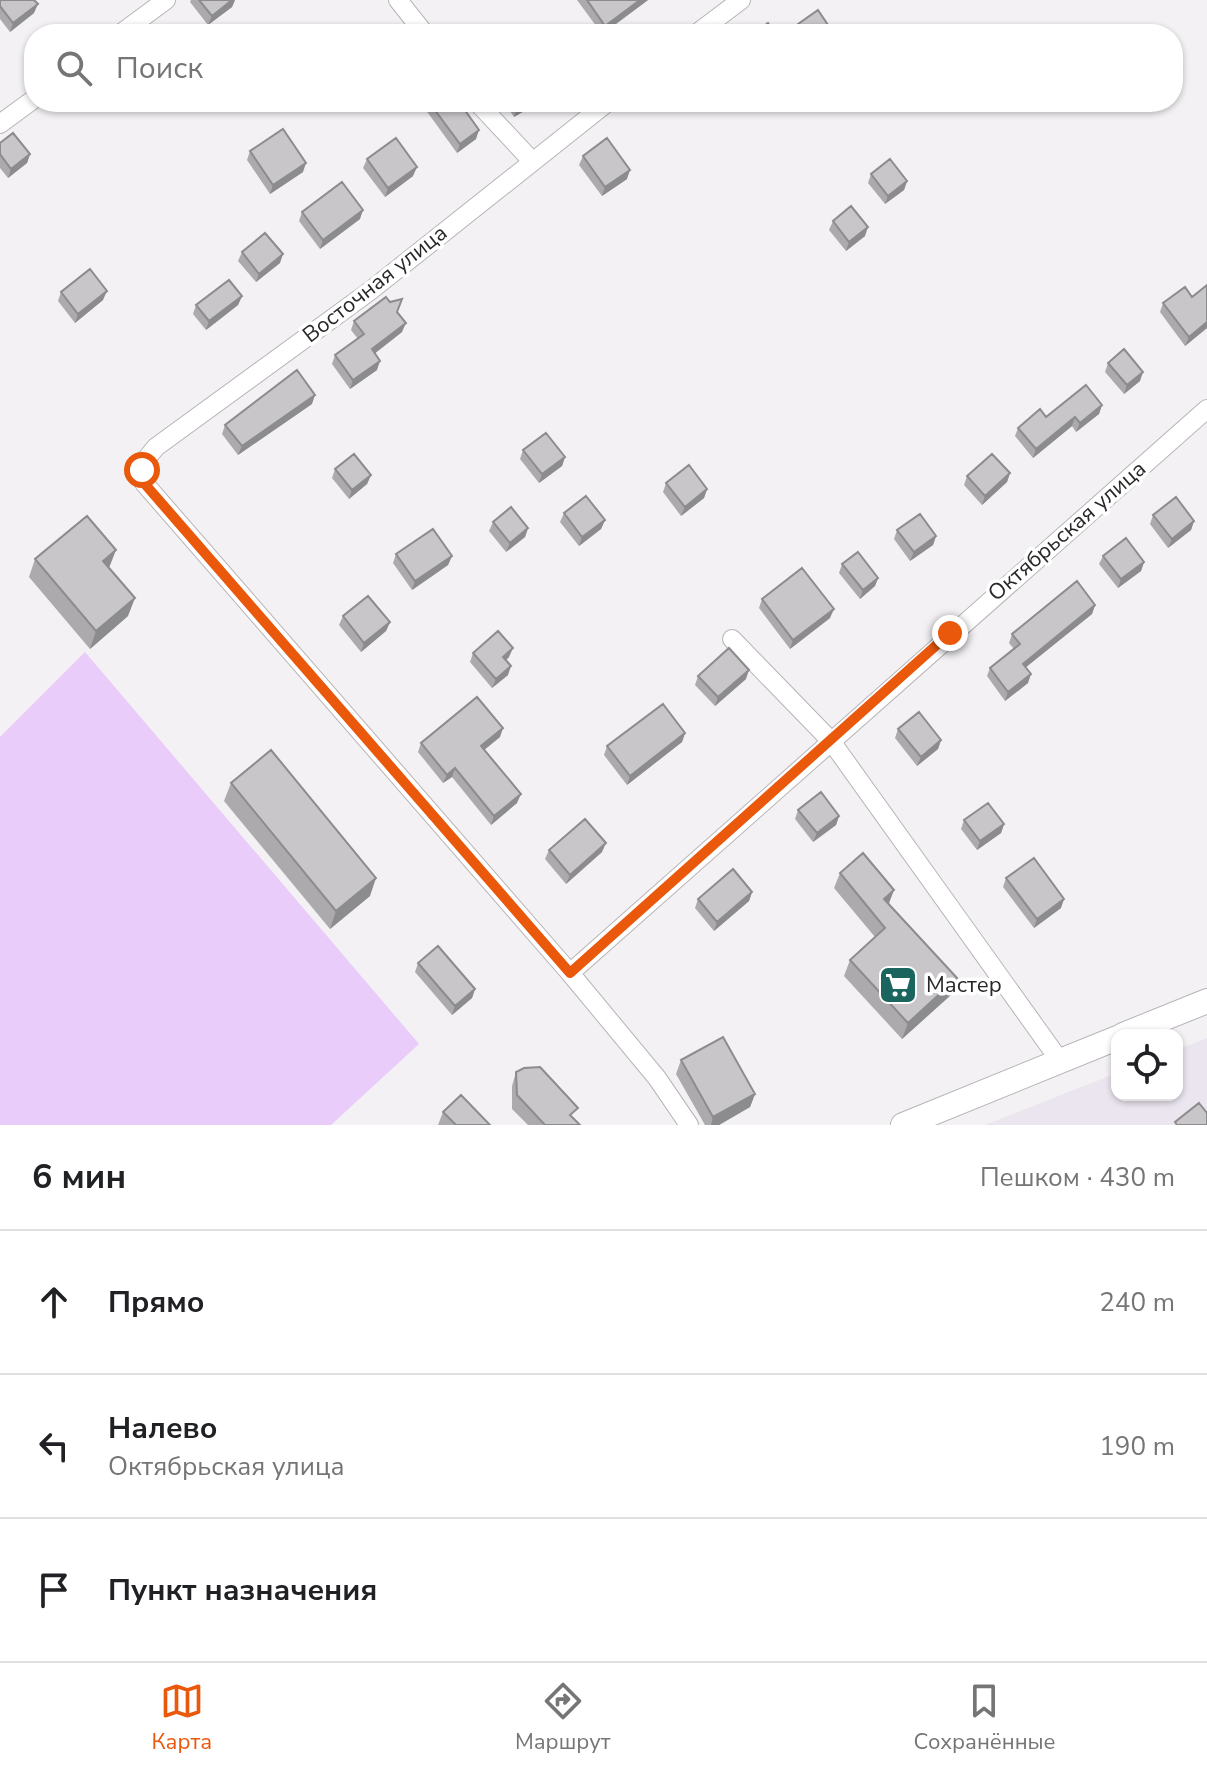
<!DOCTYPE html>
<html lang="ru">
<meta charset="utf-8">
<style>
:root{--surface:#fff;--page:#f2f2f2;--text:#202124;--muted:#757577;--line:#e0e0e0;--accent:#ea580c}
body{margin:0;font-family:"Nunito Sans",sans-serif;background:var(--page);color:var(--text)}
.controls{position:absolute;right:24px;bottom:24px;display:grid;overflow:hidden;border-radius:16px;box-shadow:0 2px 6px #0004}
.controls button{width:72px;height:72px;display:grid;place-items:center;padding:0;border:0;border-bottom:2px solid var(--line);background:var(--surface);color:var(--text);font:40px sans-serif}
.stop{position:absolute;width:24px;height:24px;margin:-18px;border:6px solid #ea580c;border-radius:50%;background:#fff}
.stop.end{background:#ea580c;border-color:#fff;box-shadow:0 2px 8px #0008}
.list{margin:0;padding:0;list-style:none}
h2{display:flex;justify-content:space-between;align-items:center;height:104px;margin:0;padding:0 32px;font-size:34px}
h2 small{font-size:26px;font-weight:400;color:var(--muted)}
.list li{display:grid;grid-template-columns:52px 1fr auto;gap:24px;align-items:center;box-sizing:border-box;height:144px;padding:0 32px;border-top:2px solid var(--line)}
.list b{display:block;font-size:30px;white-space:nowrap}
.list p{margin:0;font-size:26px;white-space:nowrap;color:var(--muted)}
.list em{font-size:26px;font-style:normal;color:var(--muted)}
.icon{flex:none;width:44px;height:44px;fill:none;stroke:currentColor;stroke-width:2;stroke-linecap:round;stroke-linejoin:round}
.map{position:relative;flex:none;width:1207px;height:1125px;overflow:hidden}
.search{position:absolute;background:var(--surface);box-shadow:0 2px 6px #0004;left:24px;right:24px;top:24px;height:88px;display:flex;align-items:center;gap:20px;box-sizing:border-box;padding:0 28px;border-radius:32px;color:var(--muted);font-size:30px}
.sheet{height:536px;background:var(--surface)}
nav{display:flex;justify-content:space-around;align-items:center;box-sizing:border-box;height:112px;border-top:2px solid var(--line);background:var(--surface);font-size:22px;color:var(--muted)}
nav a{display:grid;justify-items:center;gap:4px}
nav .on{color:var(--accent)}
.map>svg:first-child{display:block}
.built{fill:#ebe5ef}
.green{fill:#e9ccfa}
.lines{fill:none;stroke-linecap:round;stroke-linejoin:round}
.minor-casing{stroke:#b6b4b7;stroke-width:20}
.major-casing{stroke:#b6b4b7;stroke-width:26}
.minor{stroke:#fff;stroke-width:18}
.major{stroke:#fff;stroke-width:24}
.wall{fill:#acaaad}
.shaded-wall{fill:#8c8b8d}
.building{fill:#c8c6c9;stroke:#8c8b8d;stroke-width:2}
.route{stroke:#ea580c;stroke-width:10}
.labels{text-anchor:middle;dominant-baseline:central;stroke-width:7;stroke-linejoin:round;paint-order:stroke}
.street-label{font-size:22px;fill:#292829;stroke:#fff}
.poi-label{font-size:22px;fill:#292829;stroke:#fff;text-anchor:start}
</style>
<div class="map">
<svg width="1207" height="1125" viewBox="0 0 1207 1125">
<rect width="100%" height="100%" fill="#f3f1f4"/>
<path class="built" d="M1207,1038v87h-222l132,-52v22h60v-45z"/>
<path class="green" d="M85,652l334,392 -88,81h-331v-388z"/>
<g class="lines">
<defs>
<path id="minor" d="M398,0l27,34
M120,34l46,-34
M696,34l45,-34
M477,102l55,59
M608,102l-238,189 -214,156 -14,17 2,19 426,490 87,105 32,47
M0,124l34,-25
M732,639l99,102 229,320
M570,973l637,-564"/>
<path id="major" d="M1123,1035l84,-34
M903,1125l214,-87"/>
</defs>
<use href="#minor" class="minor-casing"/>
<use href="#major" class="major-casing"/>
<use href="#minor" class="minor"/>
<use href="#major" class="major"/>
</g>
<path class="wall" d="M0,0l34,13 -24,19 -10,-13z
M191,0h44l-3,7 -24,18 -18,-23z
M577,0h71l-45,34h-1z
M420,102h39l17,37 -19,14z
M504,102h29l-2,5 -17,10z
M873,102h14l-9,7z
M0,143l30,11 -3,9 -19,15 -8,-10z
M250,151l53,21 -33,22 -23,-34z
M583,156l44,23 -25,17 -23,-31z
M367,159l46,17 -28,21 -22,-29z
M871,174l36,7 -3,9 -19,14 -17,-21z
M302,212l58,7 -40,30 -21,-28z
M833,221l32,15 -19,15 -17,-21z
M242,252l38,11 -24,19 -18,-21z
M61,292l42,8 -28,23 -17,-22z
M242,296l-4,9 -32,25 -13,-16 3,-9z
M390,302l7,11 5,19 -27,21 2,17 -27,19 -18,-25 3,-9 23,-16 -7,-9 3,-9z
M1163,303l44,25 -22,18 -25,-34z
M1108,363l32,18 -16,13 -19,-22z
M312,404l-74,51 -16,-21 3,-9z
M1102,405l-3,9 -23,18 -4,-6 -39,32 -18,-22 3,-8 28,-11z
M523,450l42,7 -3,9 -23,17 -19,-24z
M335,469l36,6 -4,9 -18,15 -17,-21z
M1010,473l-3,9 -25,23 -18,-20 3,-9z
M666,483l41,6 -3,9 -23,18 -18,-24z
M564,513l41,7 -4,9 -22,17 -19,-24z
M1153,515l41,6 -3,9 -23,18 -18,-24z
M493,522l35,6 -3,9 -19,15 -17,-21z
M897,530l39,6 -3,9 -23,16 -16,-22z
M396,554l56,2 -4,9 -36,25 -19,-27z
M1103,556l41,6 -3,9 -23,17 -19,-24z
M35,559l74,9 19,48 -38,33 -61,-72z
M842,564l36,14 -3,8 -15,13 -21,-26z
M762,599l68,19 -40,31 -31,-41z
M1095,605l-3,9 -66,53 2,16 -23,18 -18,-25 3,-8 24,-19 -5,-6 3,-9z
M343,616l47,6 -4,9 -25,21 -22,-27z
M473,653l36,4 -3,3 2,15 -16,13 -22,-26z
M698,676l48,3 -31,27 -20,-21z
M898,729l43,11 -3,9 -21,17 -22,-28z
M685,733l-3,9 -55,43 -23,-30 3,-9z
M500,737l-16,13 33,53 -26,22 -39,-48 -9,6 -25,-31 3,-9z
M231,783l139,113 -40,33 -106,-128z
M798,810l41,6 -3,9 -23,17 -18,-23z
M964,820l40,4 -3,9 -24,17 -16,-21z
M549,850l53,2 -36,32 -21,-25z
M840,873l49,31 68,74 -5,16 -50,45 -58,-63 6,-16 25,-23 -41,-49z
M1006,878l55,30 -27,20 -31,-41z
M752,892l-3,9 -35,30 -19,-23 3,-9z
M418,963l57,26 -3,9 -20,17 -37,-43z
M681,1060l74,34 -5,13 -31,18h-14l-29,-51z
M516,1072l58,47 6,6h-52l-16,-16v-23z
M443,1112l47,13h-52z"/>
<path class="shaded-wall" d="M232,0h3l-3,7 -24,18 4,-9z
M640,0h8l-46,34 3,-8z
M38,4l-4,9 -24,19 3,-9z
M522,102h11l-2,5 -17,10 5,-13z
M880,102h7l-9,7z
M479,130l-3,9 -19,14 3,-9z
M30,154l-3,9 -19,15 3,-9z
M306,163l-3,9 -33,22 3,-9z
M417,167l-4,9 -28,21 3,-9z
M630,170l-3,9 -25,17 3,-9z
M907,181l-3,9 -19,14 3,-8z
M363,210l-3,9 -40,30 3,-9z
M868,227l-3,9 -19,15 3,-9z
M283,254l-3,9 -24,19 3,-8z
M107,291l-4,9 -28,23 3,-9z
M242,296l-4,9 -32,25 3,-9z
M1207,322v6l-22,18 4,-9z
M406,323l-4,9 -33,26 3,-9z
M380,361l-3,9 -27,19 3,-9z
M1143,372l-3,9 -16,13 3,-9z
M315,395l-3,9 -74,51 4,-9z
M1102,405l-3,9 -23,18 4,-9z
M1075,417l-3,9 -39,32 3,-9z
M565,457l-3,9 -23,17 3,-9z
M1010,473l-3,9 -25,23 3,-9z
M371,475l-4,9 -18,15 3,-9z
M707,489l-3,9 -23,18 4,-9z
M605,520l-4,9 -22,17 3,-9z
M1194,521l-3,9 -23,18 4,-9z
M528,528l-3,9 -19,15 4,-9z
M936,536l-3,9 -23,16 4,-9z
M116,550l-7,18 -6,-7z
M452,556l-4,9 -36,25 3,-9z
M1144,562l-3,9 -23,17 3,-9z
M878,578l-3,8 -15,13 3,-9z
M135,598l-7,18 -38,33 6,-18z
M1095,605l-3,9 -72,58 3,-8z
M834,609l-4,9 -40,31 3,-9z
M390,622l-4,9 -25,21 3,-9z
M513,648l-4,9 -9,9 3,-9z
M511,666l-3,9 -16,13 4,-9z
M749,670l-3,9 -31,27 3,-9z
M1031,674l-3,9 -23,18 3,-9z
M503,728l-3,9 -22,18 3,-9z
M685,733l-3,9 -55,43 3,-9z
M941,740l-3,9 -21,17 4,-9z
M455,768l-3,9 -9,6 4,-8z
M521,794l-4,9 -26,22 3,-9z
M839,816l-3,9 -23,17 4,-9z
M1004,824l-3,9 -24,17 3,-9z
M606,843l-4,9 -36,32 4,-9z
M376,878l-6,18 -40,33 6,-18z
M894,890l-6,16 -4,-7z
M752,892l-3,9 -35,30 3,-9z
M1064,899l-3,9 -27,20 3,-9z
M957,978l-5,16 -50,45 6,-16z
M475,989l-3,9 -20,17 3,-9z
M755,1094l-5,13 -31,18h-8l2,-8z"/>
<path class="building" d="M0,0h34l4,4 -25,19 -13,-17z
M199,0h33l-20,16z
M587,0h53l-35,26z
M818,10l16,24h-50z
M768,23l8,11h-23z
M429,102h30l20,28 -19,14z
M283,129l23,34 -33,22 -23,-34z
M13,133l17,21 -19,15 -11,-15v-11z
M396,138l21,29 -29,21 -21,-29z
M607,138l23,32 -25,17 -22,-31z
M890,159l17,22 -19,15 -17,-22z
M342,182l21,28 -40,30 -21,-28z
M851,206l17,21 -19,15 -16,-21z
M265,233l18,21 -24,20 -17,-22z
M90,269l17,22 -29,23 -17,-22z
M229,280l13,16 -33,25 -13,-16z
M1207,285v37l-18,15 -26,-34 22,-16 7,10z
M386,297l4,5 12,-3 -5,13 9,11 -34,26 8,12 -27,19 -18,-25 29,-21 -10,-13z
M1124,349l19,23 -16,13 -19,-22z
M297,370l18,25 -73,51 -17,-21z
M1086,385l16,20 -22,18 -5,-6 -39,32 -18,-21 22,-19 6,8z
M546,433l19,24 -23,17 -19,-24z
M354,454l17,21 -19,15 -17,-21z
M992,454l18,19 -25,23 -18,-20z
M689,465l18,24 -22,18 -19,-24z
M586,496l19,24 -23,17 -18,-24z
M1176,497l18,24 -22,18 -19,-24z
M511,507l17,21 -18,15 -17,-21z
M920,514l16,22 -22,16 -17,-22z
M87,516l29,34 -13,11 32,37 -39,33 -61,-72z
M433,529l19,27 -37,25 -19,-27z
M1126,538l18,24 -23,17 -18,-23z
M858,552l20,26 -15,12 -21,-26z
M802,568l32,41 -41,31 -31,-41z
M1077,581l18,24 -72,59 8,10 -23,18 -18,-24 30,-24 -8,-10z
M368,596l22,26 -26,21 -21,-27z
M498,631l15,17 -10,9 8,9 -15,13 -23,-26z
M729,648l20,22 -31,27 -20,-21z
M477,697l26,31 -22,18 40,48 -27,22 -39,-48 -8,7 -26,-32z
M663,704l22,29 -55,43 -23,-30z
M919,712l22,28 -20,17 -23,-28z
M271,750l105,128 -40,33 -105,-128z
M821,792l18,24 -22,17 -19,-23z
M988,803l16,21 -24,17 -16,-21z
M585,819l21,24 -36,32 -21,-25z
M863,853l31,37 -10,9 73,79 -49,45 -58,-63 35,-32 -45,-55z
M1034,858l30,41 -27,20 -31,-41z
M733,869l19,23 -35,30 -19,-23z
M438,946l37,43 -20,17 -37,-43z
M723,1037l32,57 -42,23 -32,-57z
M540,1067l38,41 -8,7 10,10h-35l-28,-30 -1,-23 8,-4z
M461,1095l29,30h-34l-13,-13z
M1199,1103l8,10v12h-30l-2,-3z"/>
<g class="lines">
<path class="route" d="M142,470l2,13 426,490 380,-340"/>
</g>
<defs>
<symbol id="supermarket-square" viewBox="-11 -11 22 22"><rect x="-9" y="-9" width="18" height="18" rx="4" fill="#1a665f" stroke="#fff"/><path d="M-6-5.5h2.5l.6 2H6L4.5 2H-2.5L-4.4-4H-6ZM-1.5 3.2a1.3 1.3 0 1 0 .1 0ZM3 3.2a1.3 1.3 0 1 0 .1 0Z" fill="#fff"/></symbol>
</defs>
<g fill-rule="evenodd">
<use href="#supermarket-square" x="876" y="963" width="44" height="44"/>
</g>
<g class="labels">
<g class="street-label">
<text transform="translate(375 284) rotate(-38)">Восточная улица</text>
<text transform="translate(1067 531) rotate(-41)">Октябрьская улица</text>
</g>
<g class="poi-label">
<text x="926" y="985">Мастер</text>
</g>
</g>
</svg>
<div class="controls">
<button><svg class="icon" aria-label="locate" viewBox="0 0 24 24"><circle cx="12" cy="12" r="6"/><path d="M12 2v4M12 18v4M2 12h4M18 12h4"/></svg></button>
</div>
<div class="stop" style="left:142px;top:470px"></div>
<div class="stop end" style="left:950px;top:633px"></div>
<div class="search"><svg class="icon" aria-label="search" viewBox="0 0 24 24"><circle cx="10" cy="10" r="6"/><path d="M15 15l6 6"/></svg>Поиск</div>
</div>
<section class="sheet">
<h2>6 мин<small>Пешком · 430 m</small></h2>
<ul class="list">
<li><svg class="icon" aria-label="ahead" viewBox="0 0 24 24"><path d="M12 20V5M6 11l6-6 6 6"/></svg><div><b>Прямо</b></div><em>240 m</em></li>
<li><svg class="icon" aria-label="left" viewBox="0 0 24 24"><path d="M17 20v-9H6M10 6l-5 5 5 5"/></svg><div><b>Налево</b><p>Октябрьская улица</p></div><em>190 m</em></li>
<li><svg class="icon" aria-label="arrive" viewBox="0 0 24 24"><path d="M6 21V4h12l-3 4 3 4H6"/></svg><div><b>Пункт назначения</b></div></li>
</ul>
</section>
<nav>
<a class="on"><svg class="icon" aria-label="map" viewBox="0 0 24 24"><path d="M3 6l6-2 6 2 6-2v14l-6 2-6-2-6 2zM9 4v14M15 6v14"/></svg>Карта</a>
<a><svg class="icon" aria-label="directions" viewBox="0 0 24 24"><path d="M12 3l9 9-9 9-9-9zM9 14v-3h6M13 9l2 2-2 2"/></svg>Маршрут</a>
<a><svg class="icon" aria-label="saved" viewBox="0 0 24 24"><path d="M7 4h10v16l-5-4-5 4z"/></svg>Сохранённые</a>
</nav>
